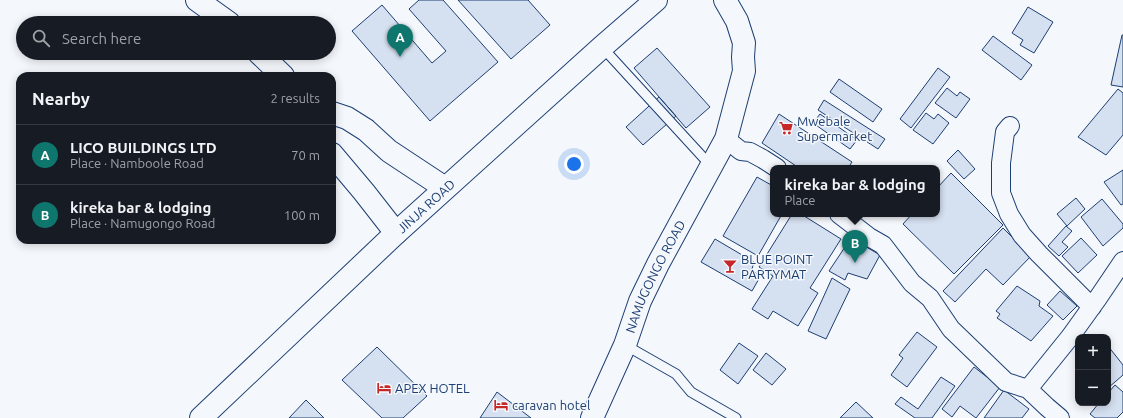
<!DOCTYPE html>
<meta charset="utf-8">
<style>
:root{--surface:#171b24;--page:#242831;--text:#f1f3f6;--muted:#9ea1a6;--line:#363941;--accent:#0f766e}
body{margin:0;font-family:Ubuntu,sans-serif;background:var(--page);color:var(--text)}
.controls{position:absolute;right:12px;bottom:12px;display:grid;overflow:hidden;border-radius:8px;box-shadow:0 2px 10px #0003}
.controls button{width:36px;height:36px;display:grid;place-items:center;padding:0;border:0;border-bottom:1px solid var(--line);background:var(--surface);color:var(--text);font:20px sans-serif}
.you{position:absolute;left:574px;top:164px;width:14px;height:14px;margin:-10px;border:3px solid #fff;border-radius:50%;background:#1a73e8;box-shadow:0 0 0 6px #1a73e833}
.badge{display:grid;place-items:center;width:26px;height:26px;border-radius:50%;background:var(--accent);color:#fff;font-size:13px;font-weight:700}
.pin{position:absolute;translate:-50% -33px;filter:drop-shadow(0 1px 2px #0008)}
.pin::after{content:'';position:absolute;top:21px;width:14px;height:12px;background:inherit;clip-path:polygon(0 0,100% 0,50% 100%)}
.popup{position:absolute;left:770px;top:165px;width:170px;height:52px;box-sizing:border-box;display:grid;place-content:center;border-radius:8px;background:var(--surface);filter:drop-shadow(0 1px 3px #0005);font-size:13px;white-space:nowrap;color:var(--muted)}
.popup b{font-size:15px;color:var(--text)}
.popup::after{content:'';position:absolute;left:50%;top:100%;margin-left:-8px;border:8px solid transparent;border-top-color:var(--surface)}
.list{margin:0;padding:0;list-style:none}
h2{display:flex;justify-content:space-between;align-items:center;height:52px;margin:0;padding:0 16px;font-size:17px}
h2 small{font-size:13px;font-weight:400;color:var(--muted)}
.list li{display:grid;grid-template-columns:26px 1fr auto;gap:12px;align-items:center;box-sizing:border-box;height:60px;padding:0 16px;border-top:1px solid var(--line)}
.list b{display:block;font-size:15px;white-space:nowrap}
.list p{margin:0;font-size:13px;white-space:nowrap;color:var(--muted)}
.list em{font-size:13px;font-style:normal;color:var(--muted)}
.icon{flex:none;width:22px;height:22px;fill:none;stroke:currentColor;stroke-width:2;stroke-linecap:round;stroke-linejoin:round}
.map{position:relative;flex:none;width:1123px;height:418px;overflow:hidden}
.search{position:absolute;background:var(--surface);box-shadow:0 2px 10px #0003;left:16px;top:16px;width:320px;height:44px;display:flex;align-items:center;gap:10px;box-sizing:border-box;padding:0 14px;border-radius:22px;color:var(--muted);font-size:15px}
.panel{position:absolute;background:var(--surface);box-shadow:0 2px 10px #0003;left:16px;top:72px;width:320px;height:172px;border-radius:12px}
.map>svg:first-child{display:block}
.building{fill:#d5e0f0;stroke:#1d3f73}
.lines{fill:none;stroke-linecap:round;stroke-linejoin:round}
.service-casing{stroke:#1d3f73;stroke-width:11}
.minor-casing{stroke:#1d3f73;stroke-width:20}
.tertiary-casing{stroke:#1d3f73;stroke-width:24}
.secondary-casing{stroke:#1d3f73;stroke-width:24}
.trunk-casing{stroke:#1d3f73;stroke-width:24}
.service{stroke:#f4f7fb;stroke-width:9}
.minor{stroke:#f4f7fb;stroke-width:18}
.tertiary{stroke:#f4f7fb;stroke-width:22}
.secondary{stroke:#f4f7fb;stroke-width:22}
.trunk{stroke:#f4f7fb;stroke-width:22}
.labels{text-anchor:middle;dominant-baseline:central;stroke-width:3;stroke-linejoin:round;paint-order:stroke}
.poi-label{font-size:13px;fill:#1d3f73;stroke:#f4f7fb;text-anchor:start}
.street-label{font-size:13px;fill:#1d3f73;stroke:#f4f7fb}
</style>
<div class="map">
<svg width="1123" height="418" viewBox="0 0 1123 418">
<rect width="100%" height="100%" fill="#f4f7fb"/>
<path class="building" d="M419,0h24l55,62 -68,59 -78,-90 30,-26 50,58 14,-12 -37,-42z
M458,0h70l22,25 -39,34z
M1028,7l25,15 -19,31 -14,-8 3,-5 -11,-7z
M1122,35h1v52l-12,-2z
M993,36l39,29 -11,15 -39,-30z
M657,48l53,59 -24,21 -52,-60z
M938,68l12,9 -39,51 -11,-9z
M839,79l43,30 -9,13 -43,-30z
M947,88l10,8 3,-4 10,7 -14,19 -21,-15z
M1118,89l5,4v42l-17,20 -28,-18z
M659,97l17,19 -33,29 -17,-18z
M824,100l61,39 -7,10 -60,-39z
M926,113l8,6 4,-5 11,9 -16,21 -20,-14z
M779,114l73,48 -4,6h-49l-37,-25z
M820,114l37,26 -7,9 -37,-26z
M958,150l17,19 -11,10 -17,-18z
M1123,170v34l-2,1 -17,-23z
M951,173l52,52 -49,49 -51,-50 9,-10h25v-26z
M757,177l16,9v28h9l-24,42 -35,-20z
M1076,198l9,11 -18,17 -10,-12z
M1102,199l21,25v4l-20,18 -22,-29z
M792,214h9l40,25 -31,49 8,5 -20,33 -25,-15 -5,8 -16,-10 21,-33 -14,-9z
M1066,226l6,5 -10,11 6,5 -9,9 -11,-10z
M1003,228l28,28 -28,29 -17,-16 -31,33 -12,-11z
M851,238l29,17 -13,24 -19,-6 -3,7 -16,-9z
M1081,238l16,17 -19,18 -16,-17z
M715,239l39,23 -2,7 8,8 -8,14 -51,-29z
M832,278l18,11 -24,50 -18,-8z
M1017,286l23,15 -1,5 14,10 -22,25 -34,-23 3,-4 -4,-3z
M1060,291l17,15 -14,14 -16,-15z
M917,332l20,15 -30,40 -16,-12 12,-17 -4,-3z
M739,343l19,13 -20,28 -18,-14z
M1108,346l15,19v10l-15,13z
M377,347l50,49 -24,22h-21l-40,-38z
M766,353l20,16 -14,16 -19,-15z
M974,367l26,20 -24,31 -16,-12 -8,11 -10,-8z
M941,377l14,9 -23,32h-17l-20,-14 6,-7 17,12z
M1115,385l8,7v20l-6,6h-22l-5,-4 9,-11h9v-10z
M1004,390l25,19 -7,9h-38z
M497,392l34,26h-51z
M306,400l18,18h-35z
M856,402l17,16h-33z"/>
<g class="lines">
<defs>
<path id="service" d="M602,47l109,119
M625,345l51,29 15,18 45,26"/>
<path id="minor" d="M1010,126l-5,6 -4,31v30l8,21 13,21 17,19 53,53
M726,139l15,12 9,1 13,7 14,9
M839,214l30,23 14,8 29,38 18,15 21,31 55,53 22,7 42,-52 28,-39 25,-37
M1028,389l19,18 13,11"/>
<path id="tertiary" d="M197,0l32,23
M259,53l24,23
M332,113l15,5 19,12 23,21 56,37
M332,154l32,38 32,41"/>
<g id="secondary">
<path id="s1" d="M592,418l33,-73 15,-44 18,-37 68,-125 18,-68 -1,-14 1,-14 -7,-22 -12,-21"/>
</g>
<g id="trunk">
<path id="s2" d="M201,418l195,-185 206,-186 54,-47"/>
</g>
</defs>
<use href="#service" class="service-casing"/>
<use href="#minor" class="minor-casing"/>
<use href="#tertiary" class="tertiary-casing"/>
<use href="#secondary" class="secondary-casing"/>
<use href="#trunk" class="trunk-casing"/>
<use href="#service" class="service"/>
<use href="#minor" class="minor"/>
<use href="#tertiary" class="tertiary"/>
<use href="#secondary" class="secondary"/>
<use href="#trunk" class="trunk"/>
</g>
<defs>
<symbol id="supermarket-bare" viewBox="-9 -9 18 18"><path d="M-6-5.5h2.5l.6 2H6L4.5 2H-2.5L-4.4-4H-6ZM-1.5 3.2a1.3 1.3 0 1 0 .1 0ZM3 3.2a1.3 1.3 0 1 0 .1 0Z" fill="#c62828" stroke="#f4f7fb" stroke-width="2.5" paint-order="stroke"/></symbol>
<symbol id="bar-bare" viewBox="-9 -9 18 18"><path d="M-6-5H6L.8 .8V4.5H3.5V6h-7V4.5H-.8V.8Z" fill="#c62828" stroke="#f4f7fb" stroke-width="2.5" paint-order="stroke"/></symbol>
<symbol id="hotel-bare" viewBox="-9 -9 18 18"><path d="M-6-4.5h1.5V1H6V5H4.5V3h-9V5H-6ZM-4 0a1.8 1.8 0 1 1 3.6 0ZM.5 0V-2.5h3Q6-2.5 6 0Z" fill="#c62828" stroke="#f4f7fb" stroke-width="2.5" paint-order="stroke"/></symbol>
</defs>
<g fill-rule="evenodd">
<use href="#supermarket-bare" x="776" y="118" width="20" height="20"/>
<use href="#bar-bare" x="720" y="256" width="20" height="20"/>
<use href="#hotel-bare" x="374" y="378" width="20" height="20"/>
<use href="#hotel-bare" x="491" y="395" width="20" height="20"/>
</g>
<g class="labels">
<g class="poi-label">
<text x="797" y="121">Mwebale<tspan x="797" dy="15">Supermarket</tspan></text>
<text x="741" y="259">BLUE POINT<tspan x="741" dy="15">PARTYMAT</tspan></text>
<text x="395" y="388">APEX HOTEL</text>
<text x="512" y="405">caravan hotel</text>
</g>
<g class="street-label">
<text stroke="none"><textPath href="#s2" startOffset="309">JINJA ROAD</textPath></text>
<text stroke="none"><textPath href="#s1" startOffset="155">NAMUGONGO ROAD</textPath></text>
</g>
</g>
</svg>
<div class="controls">
<button>+</button>
<button>−</button>
</div>
<div class="you"></div>
<div class="pin badge" style="left:400px;top:57px">A</div>
<div class="pin badge" style="left:855px;top:263px">B</div>
<div class="popup"><b>kireka bar &amp; lodging</b>Place</div>
<div class="search"><svg class="icon" aria-label="search" viewBox="0 0 24 24"><circle cx="10" cy="10" r="6"/><path d="M15 15l6 6"/></svg>Search here</div>
<section class="panel">
<h2>Nearby<small>2 results</small></h2>
<ul class="list">
<li><span class="badge">A</span><div><b>LICO BUILDINGS LTD</b><p>Place · Namboole Road</p></div><em>70 m</em></li>
<li><span class="badge">B</span><div><b>kireka bar &amp; lodging</b><p>Place · Namugongo Road</p></div><em>100 m</em></li>
</ul>
</section>
</div>
